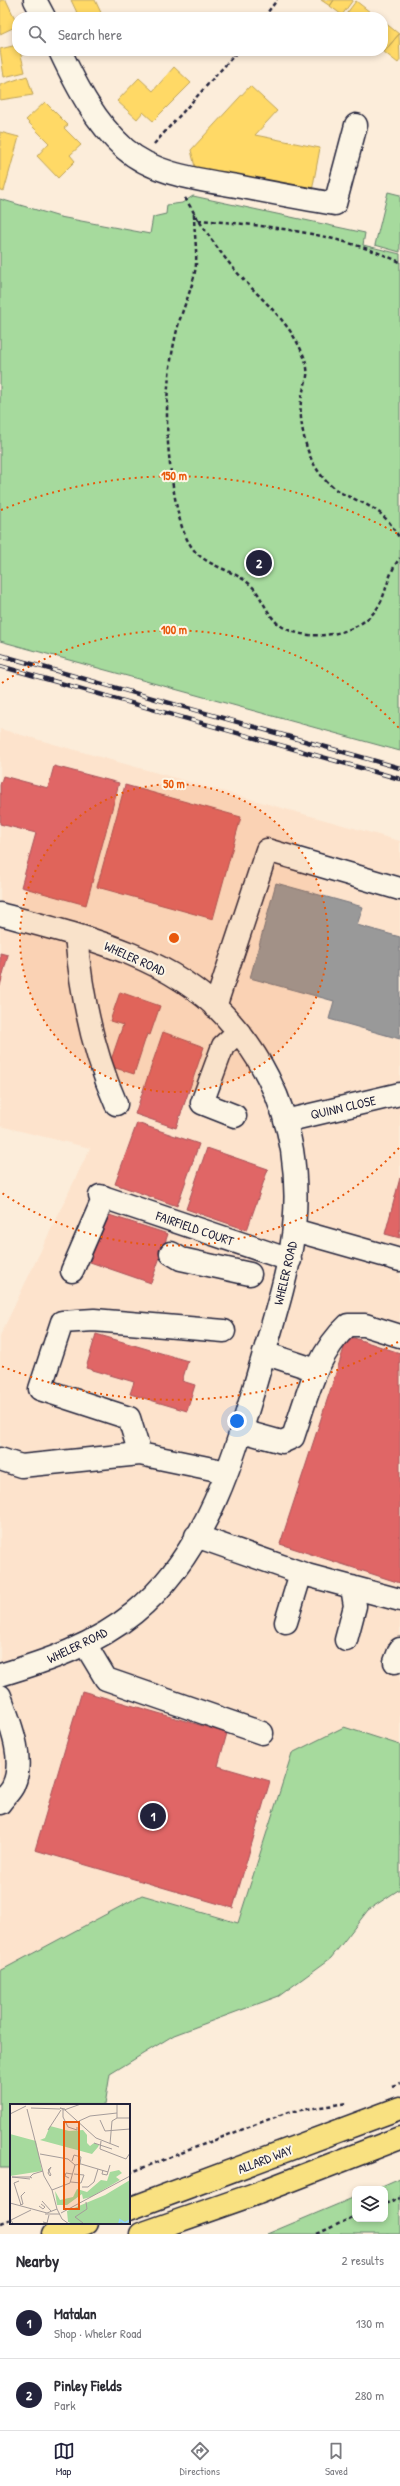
<!DOCTYPE html>
<meta charset="utf-8">
<style>
:root{--surface:#fff;--page:#f2f2f3;--text:#2b2b33;--muted:#7c7c81;--line:#e1e1e2;--accent:#22223b}
body{margin:0;font-family:"Patrick Hand",sans-serif;background:var(--page);color:var(--text)}
.controls{position:absolute;right:12px;bottom:12px;display:grid;overflow:hidden;border-radius:8px;box-shadow:0 2px 6px #0003}
.controls button{width:36px;height:36px;display:grid;place-items:center;padding:0;border:0;border-bottom:1px solid var(--line);background:var(--surface);color:var(--text);font:20px sans-serif}
.you{position:absolute;left:237px;top:1421px;width:14px;height:14px;margin:-10px;border:3px solid #fff;border-radius:50%;background:#1a73e8;box-shadow:0 0 0 6px #1a73e833}
.badge{display:grid;place-items:center;width:26px;height:26px;border-radius:50%;background:var(--accent);color:#fff;font-size:13px;font-weight:700}
.pin{position:absolute;translate:-50% -50%;border:2px solid #fff;box-shadow:0 1px 4px #0006}
.list{margin:0;padding:0;list-style:none}
h2{display:flex;justify-content:space-between;align-items:center;height:52px;margin:0;padding:0 16px;font-size:17px}
h2 small{font-size:13px;font-weight:400;color:var(--muted)}
.list li{display:grid;grid-template-columns:26px 1fr auto;gap:12px;align-items:center;box-sizing:border-box;height:72px;padding:0 16px;border-top:1px solid var(--line)}
.list b{display:block;font-size:15px;white-space:nowrap}
.list p{margin:0;font-size:13px;white-space:nowrap;color:var(--muted)}
.list em{font-size:13px;font-style:normal;color:var(--muted)}
.icon{flex:none;width:22px;height:22px;fill:none;stroke:currentColor;stroke-width:2;stroke-linecap:round;stroke-linejoin:round}
.map{position:relative;flex:none;width:400px;height:2234px;overflow:hidden}
.search{position:absolute;background:var(--surface);box-shadow:0 2px 6px #0003;left:12px;right:12px;top:12px;height:44px;display:flex;align-items:center;gap:10px;box-sizing:border-box;padding:0 14px;border-radius:16px;color:var(--muted);font-size:15px}
.sheet{height:196px;background:var(--surface)}
nav{display:flex;justify-content:space-around;align-items:center;box-sizing:border-box;height:56px;border-top:1px solid var(--line);background:var(--surface);font-size:11px;color:var(--muted)}
nav a{display:grid;justify-items:center;gap:2px}
nav .on{color:var(--accent)}
.map>svg:first-child{display:block}
.built{fill:#fde3cc}
.green{fill:#a6da9d;stroke:#647e6c}
.homes{fill:#ffd966;stroke:#bda259}
.shops{fill:#e06666;stroke:#a75259}
.industry{fill:#999;stroke:#75757d}
.lines{fill:none;stroke-linecap:round;stroke-linejoin:round}
.minor-casing{stroke:#22223b;stroke-width:25}
.major-casing{stroke:#22223b;stroke-width:25}
.path{stroke:#22223b;stroke-width:2.5;stroke-dasharray:4 3;stroke-linecap:butt}
.minor{stroke:#fcf5e5;stroke-width:22}
.major{stroke:#f9e181;stroke-width:22}
.rail-casing{stroke:#22223b;stroke-width:4.5}
.rail{stroke:#fcf5e5;stroke-width:3;stroke-dasharray:9;stroke-linecap:butt}
.ring{fill:none;stroke:#e8590c;stroke-width:2;stroke-dasharray:2 4}
.labels{text-anchor:middle;dominant-baseline:central;stroke-width:4;stroke-linejoin:round;paint-order:stroke}
.street-label{font-size:13px;fill:#22223b;stroke:#fcf5e5}
.inset-river{fill:none;stroke:#97d3f8;stroke-width:2}
.inset-road{fill:none;stroke:#a59c9a;stroke-width:1}
.view{fill:#e8590c;fill-opacity:0.15;stroke:#e8590c;stroke-width:2}
.inset-edge{fill:none;stroke:#22223b;stroke-width:2}
.centre{fill:#e8590c;stroke:#fcf5e5;stroke-width:2}
.ring-label{font-size:12px;text-anchor:middle;font-weight:bold;fill:#e8590c;stroke:#fcf5e5;stroke-width:4;stroke-linejoin:round;paint-order:stroke}
</style>
<div class="map">
<svg width="400" height="2234" viewBox="0 0 400 2234">
<rect width="100%" height="100%" fill="#fcedda"/>
<filter id="ink" filterUnits="userSpaceOnUse"><feTurbulence type="fractalNoise" baseFrequency=".025" numOctaves="2"/><feDisplacementMap in="SourceGraphic" scale="8" xChannelSelector="R" yChannelSelector="G"/><feConvolveMatrix kernelMatrix="1 2 1 2 8 2 1 2 1" color-interpolation-filters="sRGB"/></filter>
<g filter="url(#ink)">
<path class="built" d="M0,729l400,112v904l-56,-18 -52,26 -54,170 -96,-28 -142,76v-635l90,-188 -90,-22z"/>
<path class="green" d="M388,192l12,3v57l-25,-7z
M193,196l172,37 -2,12 37,9v497l-400,-110v-442l60,18 90,17 3,-17 13,-3 1,-9 15,-2z
M344,1727l56,18v144l-32,21 -37,48 -52,38 -105,39 -64,39 -5,31h-94v63h-11v-197l142,-76 96,28 54,-170z
M400,2178v56h-133l88,-37v22h30v-30h-10z"/>
<path class="homes" d="M0,0h6l11,23v3l-17,8z
M71,0h24l8,17h-24z
M321,0h13l-4,6z
M334,0h19l-11,15 -12,-9z
M356,1l14,11 -4,5h-22z
M384,22l15,12 -15,18 -1,-1z
M399,34l1,26 -2,3 -14,-11z
M17,45v6h3l5,21 -21,5 -4,-28z
M174,67l17,16 -38,38 -10,-9 -6,7 -20,-18 22,-23 14,13z
M27,76l6,19 -33,5v-15z
M250,86l27,25 -22,24 65,13 -8,43 -117,-24 -4,-17z
M45,102l23,23 -4,3 17,17 -11,10 5,6 -17,17 -21,-22 12,-13 -23,-23z
M0,132l19,5 -15,54 -4,-1z"/>
<path class="shops" d="M54,766l65,17 -33,122 -65,-18 15,-54 -36,-9v-39l3,-9 45,12z
M125,785l116,32 -28,102 -116,-32z
M0,953l8,2 -8,31z
M120,992l40,14 -10,29 -3,-1 -13,40 -25,-8 14,-41 -13,-4z
M163,1032l41,15 -28,81 -41,-14z
M137,1123l62,21 -22,62 -62,-22z
M207,1148l61,21 -21,61 -61,-21z
M400,1178v60l-15,-4z
M106,1214l62,20 -17,49 -61,-21z
M96,1334l92,27 -6,20 13,4 -8,26 -57,-17 4,-12 -48,-14z
M348,1336l52,17v230l-120,-39z
M82,1691l145,42 -9,33 52,15 -37,127 -198,-58z"/>
<path class="industry" d="M276,883l87,24 -6,18 43,12v102l-71,-20 5,-18 -84,-23z"/>
<g class="lines">
<defs>
<path id="minor" d="M35,0l9,17
M60,51c17,36 35,71 65,98 31,27 79,31 117,38 31,6 62,12 93,17l21,-79
M0,914c77,21 167,40 224,101 35,37 60,85 68,135 12,78 -8,134 -29,207 -26,91 -53,194 -129,256 -39,32 -87,48 -134,62
M76,935c5,59 16,115 40,169
M215,1007l52,-157 133,39
M235,1116l-33,-13 21,-57 15,-14
M285,1121l115,-27
M100,1196l190,64
M294,1230l106,30
M171,1253l10,6 69,15
M72,1271l32,-74
M264,1353l52,17
M242,1431l40,11 11,-5c14,-40 23,-83 55,-112h17l35,11
M140,1454l-11,-36 -89,-29 22,-67 32,-2 130,11
M0,1459l21,7 119,-12 87,18
M196,1536l111,39 93,25
M286,1622l15,-49
M346,1640l9,-34 -3,-19
M85,1644l21,35 156,54
M395,1662l5,-13
M0,1696c9,25 26,63 13,90 -3,6 -9,11 -13,17"/>
<path id="major" d="M129,2209l271,-101
M54,2234l32,-11
M141,2234l117,-41 142,-55"/>
</defs>
<use href="#minor" class="minor-casing"/>
<use href="#major" class="major-casing"/>
<path class="path" d="M264,17l13,-17
M154,144l84,-93
M185,198c15,25 31,50 50,72 23,27 52,48 67,82 11,25 2,27 -1,49 -2,19 4,49 14,65 19,32 35,27 62,45 10,7 17,17 23,28
M194,214c0,17 3,34 2,50 -2,23 -14,44 -19,66 -14,56 -12,113 -2,168 3,16 7,35 16,48 15,24 52,23 67,48 6,10 11,21 19,29 25,21 78,14 98,-12 12,-14 11,-36 25,-53
M198,220c68,5 140,13 202,42
M392,2086l8,-3
M129,2173l159,-61 59,-9
M385,2204l15,-6
M0,2223l11,-4
M317,2234l38,-18"/>
<use href="#minor" class="minor"/>
<use href="#major" class="major"/>
<defs>
<path id="rail" d="M0,655l400,113
M0,666l400,113"/>
</defs>
<use href="#rail" class="rail-casing"/>
<use href="#rail" class="rail"/>
</g>
</g>
<circle cx="174" cy="938" r="154" fill="#e8590c" fill-opacity=".12"/>
<g class="ring">
<circle cx="174" cy="938" r="154"/>
<path d="M399 1148A308 308 0 0 1 2 1193M2 683A308 308 0 0 1 399 728"/>
<path d="M398 1342A462 462 0 0 1 1 1366M1 510A462 462 0 0 1 398 534"/>
</g>
<g class="labels">
<g class="street-label">
<text transform="translate(135 958) rotate(24)">WHELER ROAD</text>
<text transform="translate(343 1107) rotate(-13)">QUINN CLOSE</text>
<text transform="translate(195 1228) rotate(19)">FAIRFIELD COURT</text>
<text transform="translate(285 1273) rotate(-77)">WHELER ROAD</text>
<text transform="translate(77 1645) rotate(-26)">WHELER ROAD</text>
<text transform="translate(265 2159) rotate(-21)">ALLARD WAY</text>
</g>
</g>
<g transform="translate(10 2104)">
<rect width="120" height="120" fill="#fcedda"/>
<path d="M40,22l19,5 14,-1 4,5v8l3,3 4,-3 5,2 -1,2 -6,7 -52,-14 5,-2zM0,30l26,7 6,30 -32,5zM109,66l3,3 -6,4 4,3 -29,17 -8,2 -1,-5 -15,11h-10l-2,-14 5,9 13,-3 4,-8 10,3 14,-12 6,1 3,-9zM120,76v44h-57l-5,-2 -1,-11 38,-16z" fill="#a6da9d"/>
<path class="inset-river" d="M109,120l1,-4 5,3 5,-3"/>
<path class="inset-road" d="M107,0v14M21,4l29,1M17,5l17,67 8,14 5,19M55,5l-5,-1 4,2 17,-6M53,6v7l5,10 9,3v-3M55,6l31,28 23,9M0,10l16,-8M90,16l5,11 25,-2M69,17l11,-5 27,-3M38,26l13,-20M91,37l-1,8 26,10 4,-6M84,39l18,6M100,40l2,-23 5,-3h13M30,50l28,5 7,6 -5,18 -18,7M62,57l2,-6 7,2 -1,7M65,61l6,-1 27,8M93,66l-1,4 5,1 3,-10M39,67l-1,2 2,3 1,-1 -2,-4 -1,-1 3,-3 -2,4M20,73h-18l18,2M22,74l-2,-1 3,-3 10,-3M59,74l-4,-2 1,-3 6,1M9,77l-5,2 7,22M61,78l10,1 3,-8 -10,-1M72,83h6l6,-5 4,-13M32,97l9,10M0,99l37,10 10,-4 5,10 7,5M10,101l3,-1 -2,-8 4,-4M29,102l4,3 2,-2 -4,-3M51,109l69,-37M35,110h15M33,118l4,1 2,-8M73,119l-8,-6 12,-8 -1,-7M3,120l-2,-4 20,-10"/>
<path class="view" d="M54,18h15v87h-15z"/>
<rect width="120" height="120" class="inset-edge"/>
</g>
<circle cx="174" cy="938" r="6" class="centre"/>
<g class="ring-label">
<text x="174" y="480">150 m</text>
<text x="174" y="634">100 m</text>
<text x="174" y="788">50 m</text>
</g>
</svg>
<div class="controls">
<button><svg class="icon" aria-label="layers" viewBox="0 0 24 24"><path d="M12 4l9 5-9 5-9-5zM3 14l9 5 9-5"/></svg></button>
</div>
<div class="you"></div>
<div class="pin badge" style="left:153px;top:1816px">1</div>
<div class="pin badge" style="left:259px;top:563px">2</div>
<div class="search"><svg class="icon" aria-label="search" viewBox="0 0 24 24"><circle cx="10" cy="10" r="6"/><path d="M15 15l6 6"/></svg>Search here</div>
</div>
<section class="sheet">
<h2>Nearby<small>2 results</small></h2>
<ul class="list">
<li><span class="badge">1</span><div><b>Matalan</b><p>Shop · Wheler Road</p></div><em>130 m</em></li>
<li><span class="badge">2</span><div><b>Pinley Fields</b><p>Park</p></div><em>280 m</em></li>
</ul>
</section>
<nav>
<a class="on"><svg class="icon" aria-label="map" viewBox="0 0 24 24"><path d="M3 6l6-2 6 2 6-2v14l-6 2-6-2-6 2zM9 4v14M15 6v14"/></svg>Map</a>
<a><svg class="icon" aria-label="directions" viewBox="0 0 24 24"><path d="M12 3l9 9-9 9-9-9zM9 14v-3h6M13 9l2 2-2 2"/></svg>Directions</a>
<a><svg class="icon" aria-label="saved" viewBox="0 0 24 24"><path d="M7 4h10v16l-5-4-5 4z"/></svg>Saved</a>
</nav>
